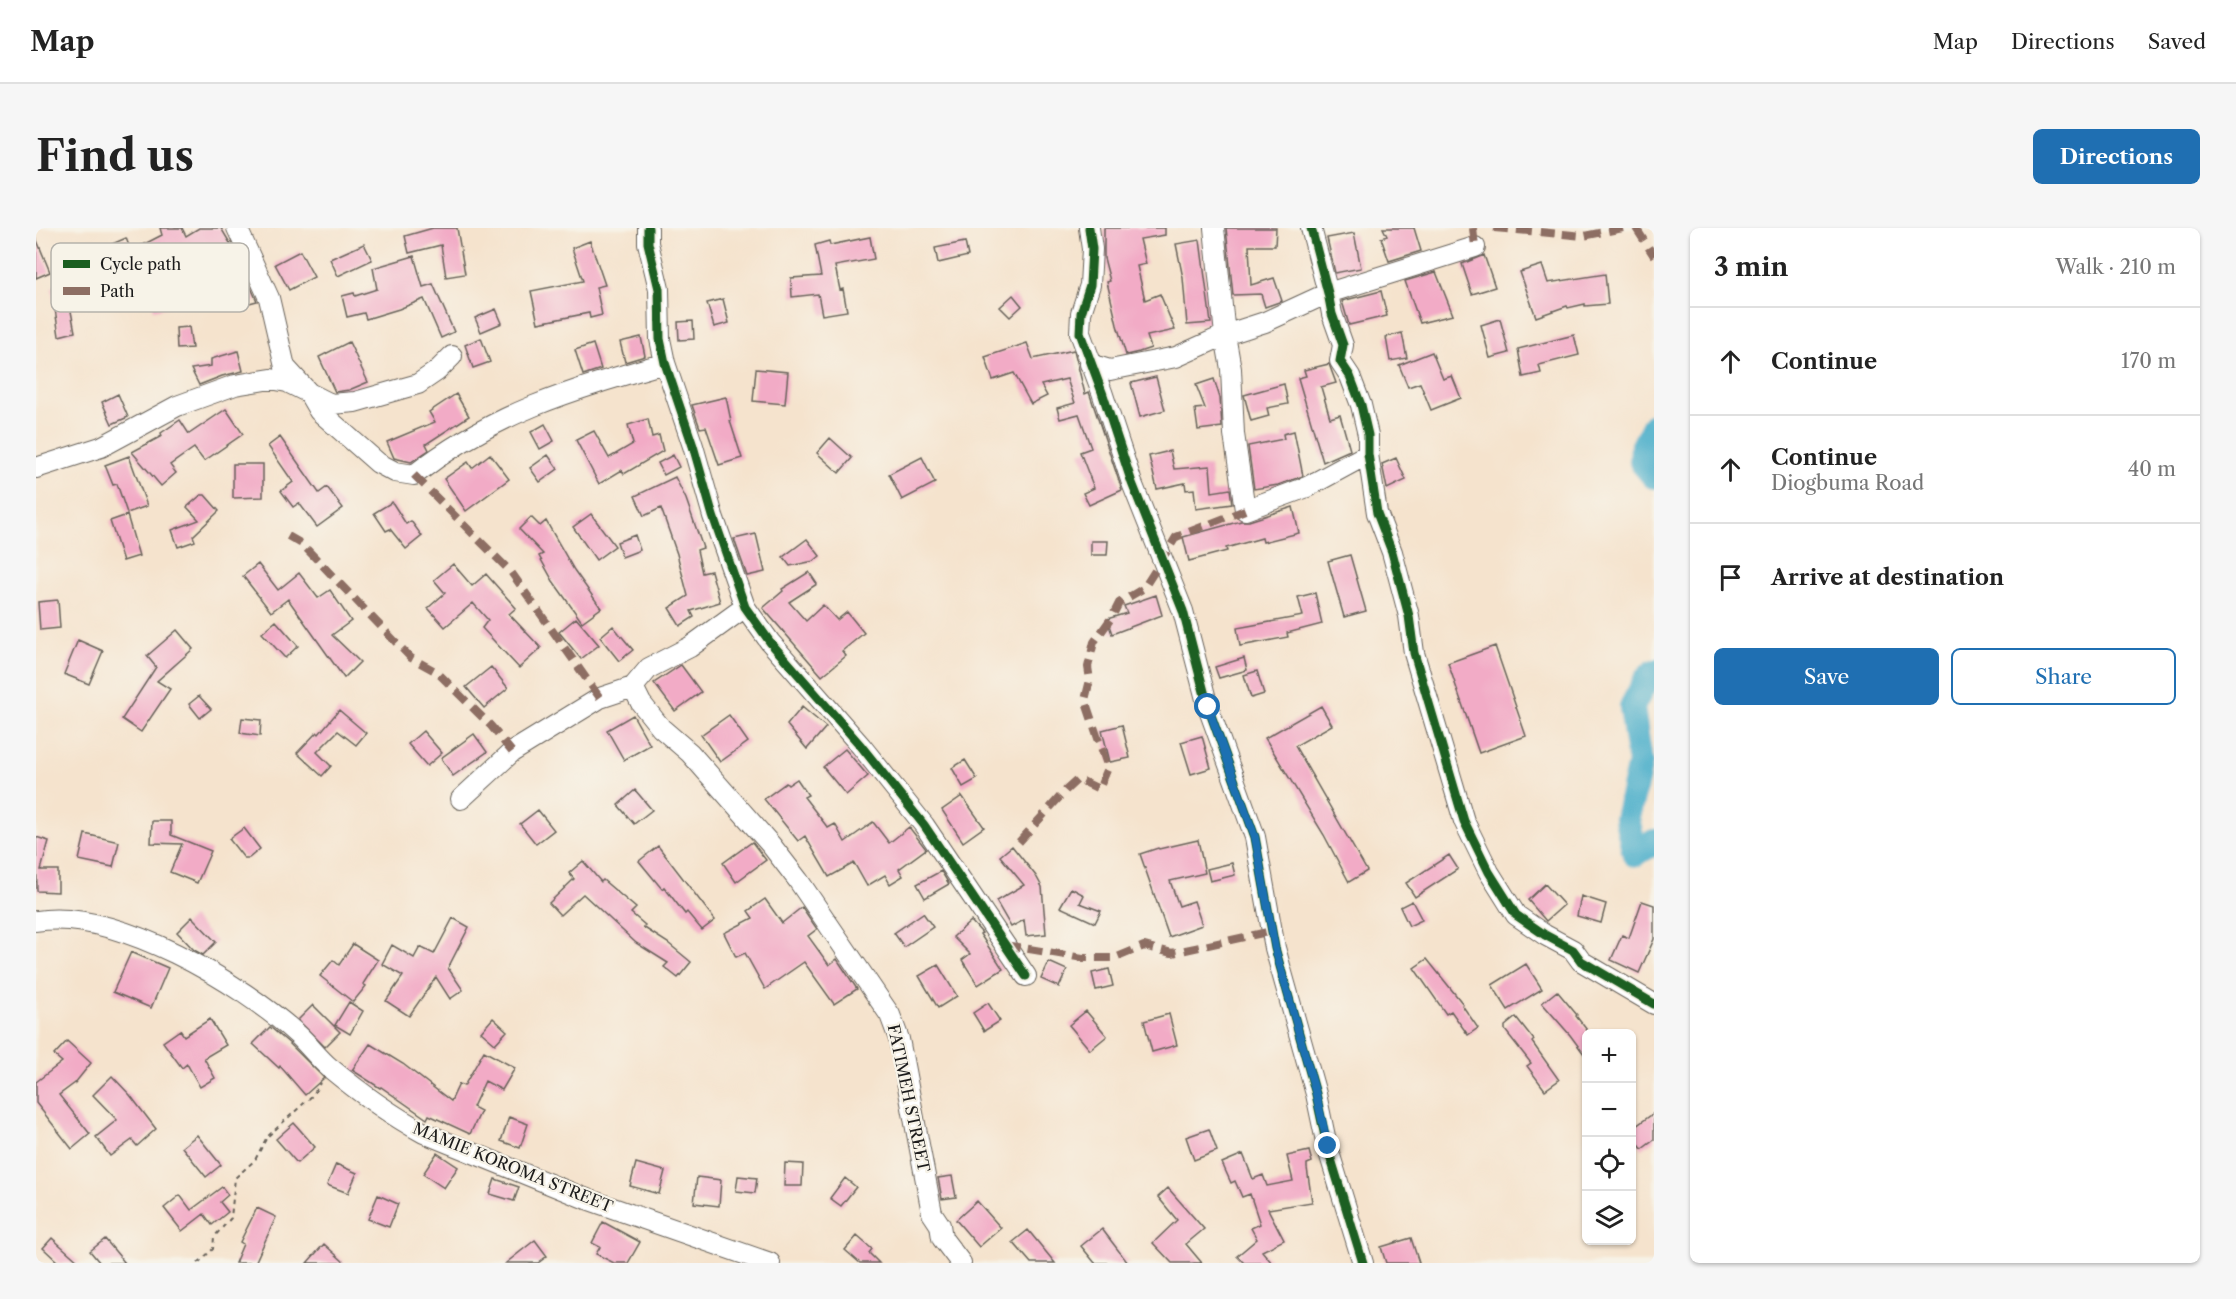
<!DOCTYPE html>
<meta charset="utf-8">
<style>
:root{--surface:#fff;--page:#f6f6f6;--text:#222;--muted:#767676;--line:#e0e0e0;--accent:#1f6fb2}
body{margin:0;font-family:"Libre Caslon Text",serif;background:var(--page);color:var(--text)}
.controls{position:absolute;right:18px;bottom:18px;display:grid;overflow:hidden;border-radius:9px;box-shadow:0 2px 4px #0004}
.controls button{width:54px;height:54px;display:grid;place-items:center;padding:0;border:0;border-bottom:2px solid var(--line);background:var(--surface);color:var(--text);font:30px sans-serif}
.stop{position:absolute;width:18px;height:18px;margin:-14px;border:4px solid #1f6fb2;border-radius:50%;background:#fff}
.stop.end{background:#1f6fb2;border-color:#fff;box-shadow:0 2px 6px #0008}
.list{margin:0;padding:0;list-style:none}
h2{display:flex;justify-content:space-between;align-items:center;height:78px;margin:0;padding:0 24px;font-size:26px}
h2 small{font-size:20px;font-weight:400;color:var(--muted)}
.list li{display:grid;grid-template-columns:39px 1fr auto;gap:18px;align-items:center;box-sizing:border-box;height:108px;padding:0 24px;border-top:2px solid var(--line)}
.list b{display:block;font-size:22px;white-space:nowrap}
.list p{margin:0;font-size:20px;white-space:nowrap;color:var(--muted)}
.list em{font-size:20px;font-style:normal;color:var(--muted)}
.actions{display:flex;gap:12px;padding:18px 24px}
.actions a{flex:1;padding:14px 0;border:2px solid var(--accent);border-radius:9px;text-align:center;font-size:21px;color:var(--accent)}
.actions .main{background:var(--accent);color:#fff}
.icon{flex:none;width:33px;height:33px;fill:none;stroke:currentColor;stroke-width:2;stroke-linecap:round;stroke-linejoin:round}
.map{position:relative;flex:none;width:1618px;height:1035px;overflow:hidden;border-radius:9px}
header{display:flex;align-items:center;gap:36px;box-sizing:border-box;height:84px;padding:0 30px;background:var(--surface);border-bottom:2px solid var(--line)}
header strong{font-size:28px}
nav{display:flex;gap:33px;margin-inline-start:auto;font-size:21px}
.intro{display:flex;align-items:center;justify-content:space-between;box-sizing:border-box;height:144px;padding:0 36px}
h1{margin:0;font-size:42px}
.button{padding:15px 27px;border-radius:9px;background:var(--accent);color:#fff;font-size:21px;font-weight:700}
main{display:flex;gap:36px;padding:0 36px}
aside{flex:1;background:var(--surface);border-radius:9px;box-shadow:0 2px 4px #0004}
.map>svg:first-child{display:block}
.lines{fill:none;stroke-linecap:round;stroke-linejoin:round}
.river{stroke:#4cafcb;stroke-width:26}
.building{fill:#f2abc6}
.minor-casing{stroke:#68625a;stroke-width:22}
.path{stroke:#68625a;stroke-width:2;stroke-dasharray:4.5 4.5;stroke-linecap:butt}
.minor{stroke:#fff;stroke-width:20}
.quiet{stroke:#8d6e63;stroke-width:8;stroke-dasharray:15 8;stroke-linecap:butt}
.cycleway-casing{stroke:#f7f3e8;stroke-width:13}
.cycleway{stroke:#1b5e20;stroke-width:9}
.route{stroke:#1f6fb2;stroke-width:8}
.labels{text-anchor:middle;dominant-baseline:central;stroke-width:4.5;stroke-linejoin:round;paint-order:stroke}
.street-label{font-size:16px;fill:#1c1c1c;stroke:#f7f3e8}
.key{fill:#f7f3e8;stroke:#b5b2ab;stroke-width:1.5}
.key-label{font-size:16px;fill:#1c1c1c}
</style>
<header>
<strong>Map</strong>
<nav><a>Map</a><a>Directions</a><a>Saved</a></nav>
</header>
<div class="intro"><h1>Find us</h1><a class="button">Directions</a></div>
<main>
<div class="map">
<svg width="1618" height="1035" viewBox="0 0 1618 1035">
<rect width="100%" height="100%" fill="#f7f3e8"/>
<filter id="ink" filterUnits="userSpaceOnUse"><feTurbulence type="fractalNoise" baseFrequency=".0167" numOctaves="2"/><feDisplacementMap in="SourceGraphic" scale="12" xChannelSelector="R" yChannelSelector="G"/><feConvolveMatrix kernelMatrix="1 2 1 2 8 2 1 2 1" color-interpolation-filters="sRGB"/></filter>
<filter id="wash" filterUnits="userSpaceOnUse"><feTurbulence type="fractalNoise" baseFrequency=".008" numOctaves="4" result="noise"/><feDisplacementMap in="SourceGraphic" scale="24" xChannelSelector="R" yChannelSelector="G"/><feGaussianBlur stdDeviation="1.35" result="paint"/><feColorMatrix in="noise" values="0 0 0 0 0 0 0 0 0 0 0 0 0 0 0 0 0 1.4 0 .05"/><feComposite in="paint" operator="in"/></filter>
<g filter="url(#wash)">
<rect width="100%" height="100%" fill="#f5e3cd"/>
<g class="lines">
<path class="river" d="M1618,198l-11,22 -1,14 12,14
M1618,444l-8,8 -14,27 8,56 -13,56 8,35 19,-12"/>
</g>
<g id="blocks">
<path class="building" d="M124,0h22l4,8 13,-8h22l12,20 24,53 -23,6 -2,-8 -26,3 -3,-33 -22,12 4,21 -31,8 -8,-39 -31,12 -14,-34 25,-11 5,13 31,-16z
M397,0h24l8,46 -19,3 -5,-32 -32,8 -4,-17z
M1068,0h61v7l-25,4 6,25 -9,2 8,34 15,-6 15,36 -28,6 4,12 -12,4 -13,3 -9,-30 -10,-43 3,-1 -6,-23z
M1190,0h50l-1,18h-26l2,39 23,-7 8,23 -17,6 -4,-13 -28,1z
M1347,0h31l7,23 -32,10 -8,-23 6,-2z
M1318,5l7,35 -26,5 -8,-35z
M834,9l4,22 -39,7 5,24 3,-1 4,22 -25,4 -4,-21 -26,3 -1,-19 30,-2 -6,-31 14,-4 1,4z
M0,10l14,34 -14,6z
M1164,12l11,83 -24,2 -4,-47 -7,-34z
M554,13l15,44 -9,2 6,28 -12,3 -1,-5 -51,10 -7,-32 52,-10 -11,-33z
M929,14l3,14 -30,7 -3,-15z
M328,16l8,16 -34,16 -8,-17z
M264,23l14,26 -25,13 -14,-26z
M1448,27l11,32 -23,7 -10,-30z
M378,28l9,31 10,-3 21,48 -13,6 -17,-39 -25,10 -33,10 -2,-6 -17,4 -5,-21 12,-3 1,3 22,-7 -4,-21z
M1506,37l6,18 57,-9 3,30 -23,2v-2l-17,4 -1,-2 -31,11 -16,-45z
M1400,44l17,43 -33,8 -15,-42z
M34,57l4,21h-4l5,26 -16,4 -7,-48z
M1345,63l6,25 -38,9 -7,-24z
M977,67l9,11 -12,11 -10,-10z
M687,71l6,24 -15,4 -7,-24z
M460,81l6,14 -21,9 -6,-14z
M1464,91l9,34 -19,5 -9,-33z
M657,93l1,18 -15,1 -1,-18z
M153,99l3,21 -15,1 -1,-21z
M1366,105l5,25 -17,3 -4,-24z
M1538,107l5,20 -40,10 2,8 -18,4 -5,-28z
M605,109l4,19 -20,6 -5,-20z
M445,110l9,24 -17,6 -8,-23z
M313,114l19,40 -19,8 -14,2 -16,-35z
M991,115l6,16 41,-9 11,44 4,-2 33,98 -33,15 -6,-12 11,-5 -14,-36 11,-4 -12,-34 -19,5 -3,-11 18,-5 -8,-24 -26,6 6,11 -16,8 -17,-31 -21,7 -8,-23z
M557,116l8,25 -18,6 -8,-25z
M202,123l5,20 -21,5 -23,9 -8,-16 20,-3v-7z
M1396,124l11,27 9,-3 9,22 -30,12 -11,-27 -12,4 -9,-22z
M1293,136l7,19 -15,4 9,31 10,-3 10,35 -27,12 -25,-84 8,-2 -2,-6z
M720,141l32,3 -3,32 -32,-3z
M1120,149l9,33 -25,7 -9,-34z
M1178,151l6,19 2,29 -24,3 -3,-21 10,-1 -9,-23z
M1248,156l4,20 -21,4 2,8 -18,5 -7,-26z
M82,166l10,23 -16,7 -10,-22z
M420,166l13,22 -43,28 3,6 -18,12 -17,-4 -7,-16 48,-20 -6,-10z
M690,169l5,24h-1l12,37 -23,7 -13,-38 -6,1 -8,-23z
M190,181l17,25 -39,27 -10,-13 -24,17 6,8 -15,13 -29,-34 30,-16 -1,-3 19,-13 9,14z
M612,191l4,18 7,-2 4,16 -39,23 -2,-4 -23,14 -23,-44 18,-9 15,27 24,-14 -5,-19z
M509,196l9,17 -14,8 -9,-17z
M1258,203l9,45 -25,9 -24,4 -6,-43 36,-7 -1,-5z
M244,209l39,56 8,-6 16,21 -26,19 -18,-24 -6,4 -12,-16 12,-9 -25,-36z
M794,210l22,20 -13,15 -22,-20z
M1134,223l4,18 36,-3 2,26 18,-3 2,15 -36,5 -2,-20 -8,1 -1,-7 -28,6 -8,-33z
M454,226l19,25 -43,32 -22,-32 24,-17 4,6z
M512,227l10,14 -18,13 -10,-14z
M637,227l6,12 -15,8 -6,-12z
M93,228l18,50 -20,7 -10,-29 -4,1 -8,-20z
M886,229l13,26 -33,17 -13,-26z
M1360,230l10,22 -19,9 -5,-25z
M197,236h30v33l-30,1z
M639,249l11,22 17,49 -6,2 5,23 9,-2 9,31 -29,9 3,6 -14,9 -11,-18 19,-12 -11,-42 -16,-46 -17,8 -9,-20z
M165,267h4l14,16 -26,25 2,5 -17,6 -6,-17 27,-10 -12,-13z
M356,274l14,22 5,-3 11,15 -16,13 -16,-20 -4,2 -12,-18z
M1257,279l6,26 -36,9 -1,-4 -36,10 1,3 -38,10 -6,-24 58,-16h8z
M555,286l24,32 -19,14 -23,-33z
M91,287l12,41 -16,5 -13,-40z
M495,289l9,9 6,-5 28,49 27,38 -19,14 -29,-41 -14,-25 4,-2 -24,-25z
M720,306l9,38 -18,4 -13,-37z
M599,307l5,15 -18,7 -5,-15z
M771,311l13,17 -6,5 -24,5 -7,-9z
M1055,313h17l-1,14h-16z
M1314,327l16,56 -22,6 -16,-56z
M222,336l20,26 21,-17 19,25 12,-8 21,31 -19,14 28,27 -16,16 -56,-79 -17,13 -28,-36z
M417,336l19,22 14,-12 30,34 -7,6 32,34 -22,20 -37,-40 6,-8 -15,-17 -28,24 -17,-19 17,-15 -11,-13z
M773,344l8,12 -28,18 17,19 17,-16 14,15 10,-8 17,21 -22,18 4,5 -24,20 -59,-68 20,-17 -1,-2z
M1279,365l7,31 -35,9 1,4 -48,9 -3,-18 66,-12 -5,-19z
M1120,367l6,20 -50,19 -5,-15 20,-6 -3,-7z
M22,372l2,28 -20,2 -2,-28z
M540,390l23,27 -18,14 -22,-27z
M240,393l22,25 -13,12 -23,-25z
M577,398l20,24 -14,11 -19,-24z
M141,402l16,19 -36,32 13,8 -29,43 -19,-13 34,-52 -9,-11z
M42,412l25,11 -14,33 -25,-10z
M1459,418l31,90 -47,17 -31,-90z
M1208,430l3,12 -28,8 -4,-11z
M645,437l20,27 -26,19 -21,-28z
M455,439l17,21 -24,20 -18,-21z
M1221,443l7,23 -13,4 -7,-23z
M163,468l12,13 -11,9 -11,-14z
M1285,478l11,19 -37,21 72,125 -18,11 -25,-47 -59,-97z
M766,479l24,20 -19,22 -20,-24z
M303,482l27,23 -10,12 -18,-14 -21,21 14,14 -9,10 -25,-23 20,-21 2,2z
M597,487l17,30 -26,15 -17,-30z
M693,487l19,27 -28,20 -19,-27z
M206,490l19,2 -1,16 -20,-3z
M1086,497l8,33 -20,4 -8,-32z
M387,503l19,22 -15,13 -19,-22z
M438,506l13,18 -34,24 -12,-18z
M1166,508l9,32 -20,6 -10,-32z
M809,521l23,27 -22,19 -23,-28z
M929,532l12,19 -14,8 -11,-19z
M761,551l11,16 -4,2 24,31 7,-4 10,18 28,-20 16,21 20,-16 17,22 -27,20 4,7 -13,8 -5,-9 -18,11 -13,-23 -25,14 -24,-41 -7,5 -34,-42 22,-16 2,2z
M599,562l17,20 -18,14 -16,-19z
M926,568l22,31 -21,15 -21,-32z
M502,582l16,20 -18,14 -16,-20z
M116,593h19v14l40,16 -14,32 -27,-11 12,-28 -31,-1z
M208,600l16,21 -11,9h-5l-15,-19z
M49,606l34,8 -6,25 -34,-7z
M0,609l13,4 -8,29h17v22l-21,-1z
M1162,612l7,33 -35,8 9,25 15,-5 8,24 -33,12 -29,-83 18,-6 1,1z
M716,614l14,18 -30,22 -13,-19z
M622,618l57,74 -13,10 -15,-18 -2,2 -21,-27 -2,2 -23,-28z
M976,618l24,30 6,11 4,47 -20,2 -2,-16 -13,7 -15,-26 28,-16 -24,-29z
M1413,627l9,14 -43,28 -9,-14z
M547,633l18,21 2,-2 33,28 -5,5 14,12 -2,2 25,16 23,19 -13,16 -14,-11 4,-4 -32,-20 -53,-49 -23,21 -11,-12 25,-24 -5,-6z
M1196,635l3,12 -25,6 -3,-12z
M905,643l8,13 -24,14 -8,-14z
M1509,656l19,21 -18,16 -18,-21z
M1035,660l13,7 -4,8 21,8 -6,12 -35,-16z
M1545,668l25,8 -5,19 -24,-7z
M729,671l17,24 20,-16 15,22 -9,7 21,29 8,-6 20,30 -23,15 -30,-42 -39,27 -20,-36 -9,4 -12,-24 29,-15 -5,-7z
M1376,673l10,19 -13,6 -9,-19z
M1606,673l12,4v34l-15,34 -28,-13 11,-25 7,3z
M887,685l10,14 -29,20 -10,-14z
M156,689l24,25 -13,13 -9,-5 -17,-18z
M417,690l16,9 -21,41 15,22 -13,9 -14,-22 -27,39 -23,-15 17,-25 -21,-12 10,-19 22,13 6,-11 14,7z
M935,693l11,12 -2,1 23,35 -25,16 -16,-25 8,-6 -17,-17z
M317,716l25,16 -15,24 3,2 -13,16 -33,-26 13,-16 6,5z
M95,724l37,16 -17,40 -38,-16z
M1391,731l36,45 -1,1 16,23 -10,7 -17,-24 -5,3 -32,-46z
M1013,734l18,8 -8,17 -18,-8z
M1490,736l16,25 -34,21 -16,-25z
M902,737l19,31 -19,12 -19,-32z
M1073,741l4,17 -17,4 -4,-17z
M1521,763l20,24 -1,1 11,14v28l-17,-23 -28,-32z
M313,774l14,9 -13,23 -15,-9z
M952,775l12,18 -16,10 -11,-18z
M277,777l27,27 -15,15 -27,-27z
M1050,783l21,25 -17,14 -21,-25z
M1133,786l8,31 -25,7 -8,-31z
M1480,789l18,23 -2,2 27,38 -14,10 -18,-24 4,-3 -26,-33v-4z
M457,790l14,13 -12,13 -14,-12z
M174,791l16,26 -22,13 11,20 -15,9 -13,-23 -5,4 -19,-26 17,-12 4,6z
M234,799l20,17 34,34 -19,17 -25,-29 -1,2 -26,-24z
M31,813l24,22 -16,20 -16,12 31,39 -18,15 -36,-46v-21l26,-20 -8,-7z
M334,816l33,20 48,37 8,-17 5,2 20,-35 31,17 -13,22 -17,-9 -12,26 8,4 -11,23 -41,-19 -2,4 -46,-32 -1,1 -28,-18z
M76,848l18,19 26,34 -19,17 -5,-6 -22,16 -14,-19 21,-17 -24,-25z
M1618,885v27l-12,9 -10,-14v-6z
M473,889l19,7 -8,24 -19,-7z
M258,895l21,24 -18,16 -21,-24z
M1173,901l8,22 -23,9 -8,-23z
M161,907l24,30 -15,12 -24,-30z
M1273,923l3,11 -5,2v4l5,34 -44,7 16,31 -22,11 10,12h-28l-7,-7 20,-17 -6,-11 9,-4 -10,-30 -8,3 -7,-16 -4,2 -9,-20 21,-9 10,25 10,-4 4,11 26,-5 -6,-25z
M401,925l21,14 -14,21 -21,-14z
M600,935l29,8 -6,23 -29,-8z
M749,935l18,1 -1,22h-18z
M300,936l21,9 -9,20 -21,-8z
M702,948l19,2 -2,15 -19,-2z
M916,948l4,21 -14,2 -4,-21z
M661,949l24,3 -2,26 -25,-3z
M809,950l11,9 -15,19 -11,-8z
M459,951l24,8 -5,14 -24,-7z
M186,959l6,8 -8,7 8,10 -16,13 -8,-11 -22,17 -18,-23 16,-13 11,15z
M1132,960l36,41 -18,15 16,19h-30l-19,-20 24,-23 -19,-23z
M342,967l20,9 -9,23 -21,-8z
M941,973l24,27 -22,19 -23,-27z
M221,980l19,9 -21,46h-20l8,-19 -3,-2z
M567,994l37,20 -12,21h-14l-18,-9 4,-7 -8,-4z
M1066,1001l26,34h-33l-14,-17z
M992,1002l27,33h-24l-18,-21z
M821,1008l15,13 -3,4 10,10h-19l-15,-13z
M16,1010l28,25h-21l-16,-15z
M1375,1010l8,25h-33l-5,-16z
M69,1011l20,24h-25l-10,-12z
M499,1012l12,16 -9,7h-32z
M288,1016l21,19h-38z"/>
</g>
</g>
<g filter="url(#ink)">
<use href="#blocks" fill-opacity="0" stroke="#68625a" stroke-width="1.5"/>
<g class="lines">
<defs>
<path id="minor" d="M201,0l32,70 16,69 23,25 11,19 59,52 17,9 19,3c79,-62 157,-85 251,-112
M612,0v15l11,46 1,50 5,24 28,83 20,70 32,91 25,35 91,104 63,79 102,151
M1053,0l3,21 -2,36 -9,28 -1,20 22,59 30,91 51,128 25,96 47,130 20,111 41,146 11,52 36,117
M1178,0l11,107 6,34 3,65 11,76 62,-23 61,-33
M1275,0l17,65 4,21 11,31 -3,16 10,15 11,29 7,30v19l9,59 15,39 17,64 5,37 50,168 25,51 27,43 29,20 28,15 8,11 73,43
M1054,136l20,6 66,-13 49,-22 40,-13 63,-29 147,-46
M0,240l65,-21 76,-41 58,-21 36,-6 16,3 44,22 24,-2 63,-18 19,-13 15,-15
M597,459l8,16 20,25 29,25 81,92 27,35 92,135 9,24 33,174 8,12 2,13 19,25
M425,571l51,-47 88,-54 33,-11 16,-19 41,-21 55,-40
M0,693c80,-13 205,62 262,114 11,10 20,23 32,33 29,24 61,47 94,65l160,65 186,65"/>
</defs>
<use href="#minor" class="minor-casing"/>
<path class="path" d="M162,1035l15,-14 1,-12 17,-19 4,-40 20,-18 12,-23 46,-42 7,-12"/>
<use href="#minor" class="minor"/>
<path class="quiet" d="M1437,0l2,19
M1458,0l90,8 39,-8
M1600,0l18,28
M378,247l97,97 89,126
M252,308l14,8 109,114 26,14 54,54 21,26
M983,614l47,-52 12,-11 21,10 9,-21 -23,-68 5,-20 -2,-13 6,-25 18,-25 7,-14 25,-15 32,-51 69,-27
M969,717l78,13h32l29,-12 28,7 100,-22"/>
<defs>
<path id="cycleway" d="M612,0v15l11,46 1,50 5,24 28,83 20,70 32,91 25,35 91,104 63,79 102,151
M1053,0l3,21 -2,36 -9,28 -1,20 22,59 30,91 51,128 25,96 47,130 20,111 41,146 11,52 36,117
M1275,0l17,65 4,21 11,31 -3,16 10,15 11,29 7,30v19l9,59 15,39 17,64 5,37 50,168 25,51 27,43 29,20 28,15 8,11 73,43"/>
</defs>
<use href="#cycleway" class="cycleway-casing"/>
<use href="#cycleway" class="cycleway"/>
</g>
</g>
<g class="lines" filter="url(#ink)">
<path class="route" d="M1172,479l47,130 20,111 41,146 12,52"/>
</g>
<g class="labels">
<g class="street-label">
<text transform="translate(873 870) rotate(78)">FATIMEH STREET</text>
<text transform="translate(477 939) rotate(22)">MAMIE KOROMA STREET</text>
</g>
</g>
<rect x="15" y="15" width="198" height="69" rx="9" class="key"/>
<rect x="27" y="32" width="27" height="8" fill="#1b5e20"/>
<rect x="27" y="59" width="27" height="8" fill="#8d6e63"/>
<g class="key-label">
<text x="64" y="42">Cycle path</text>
<text x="64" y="69">Path</text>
</g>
</svg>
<div class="controls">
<button>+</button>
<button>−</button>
<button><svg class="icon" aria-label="locate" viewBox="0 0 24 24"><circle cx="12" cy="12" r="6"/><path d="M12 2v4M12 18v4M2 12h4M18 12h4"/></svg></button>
<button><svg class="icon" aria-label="layers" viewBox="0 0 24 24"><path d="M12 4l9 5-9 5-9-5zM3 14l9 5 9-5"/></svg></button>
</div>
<div class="stop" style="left:1172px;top:479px"></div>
<div class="stop end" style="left:1292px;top:918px"></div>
</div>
<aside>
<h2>3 min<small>Walk · 210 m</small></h2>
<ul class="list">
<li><svg class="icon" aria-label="ahead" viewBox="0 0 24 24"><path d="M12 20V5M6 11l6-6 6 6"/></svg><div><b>Continue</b></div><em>170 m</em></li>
<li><svg class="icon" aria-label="ahead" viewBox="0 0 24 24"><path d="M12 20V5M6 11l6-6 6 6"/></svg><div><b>Continue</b><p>Diogbuma Road</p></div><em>40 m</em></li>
<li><svg class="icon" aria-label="arrive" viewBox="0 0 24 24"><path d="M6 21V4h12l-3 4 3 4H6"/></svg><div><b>Arrive at destination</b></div></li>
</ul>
<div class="actions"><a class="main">Save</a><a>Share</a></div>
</aside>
</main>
